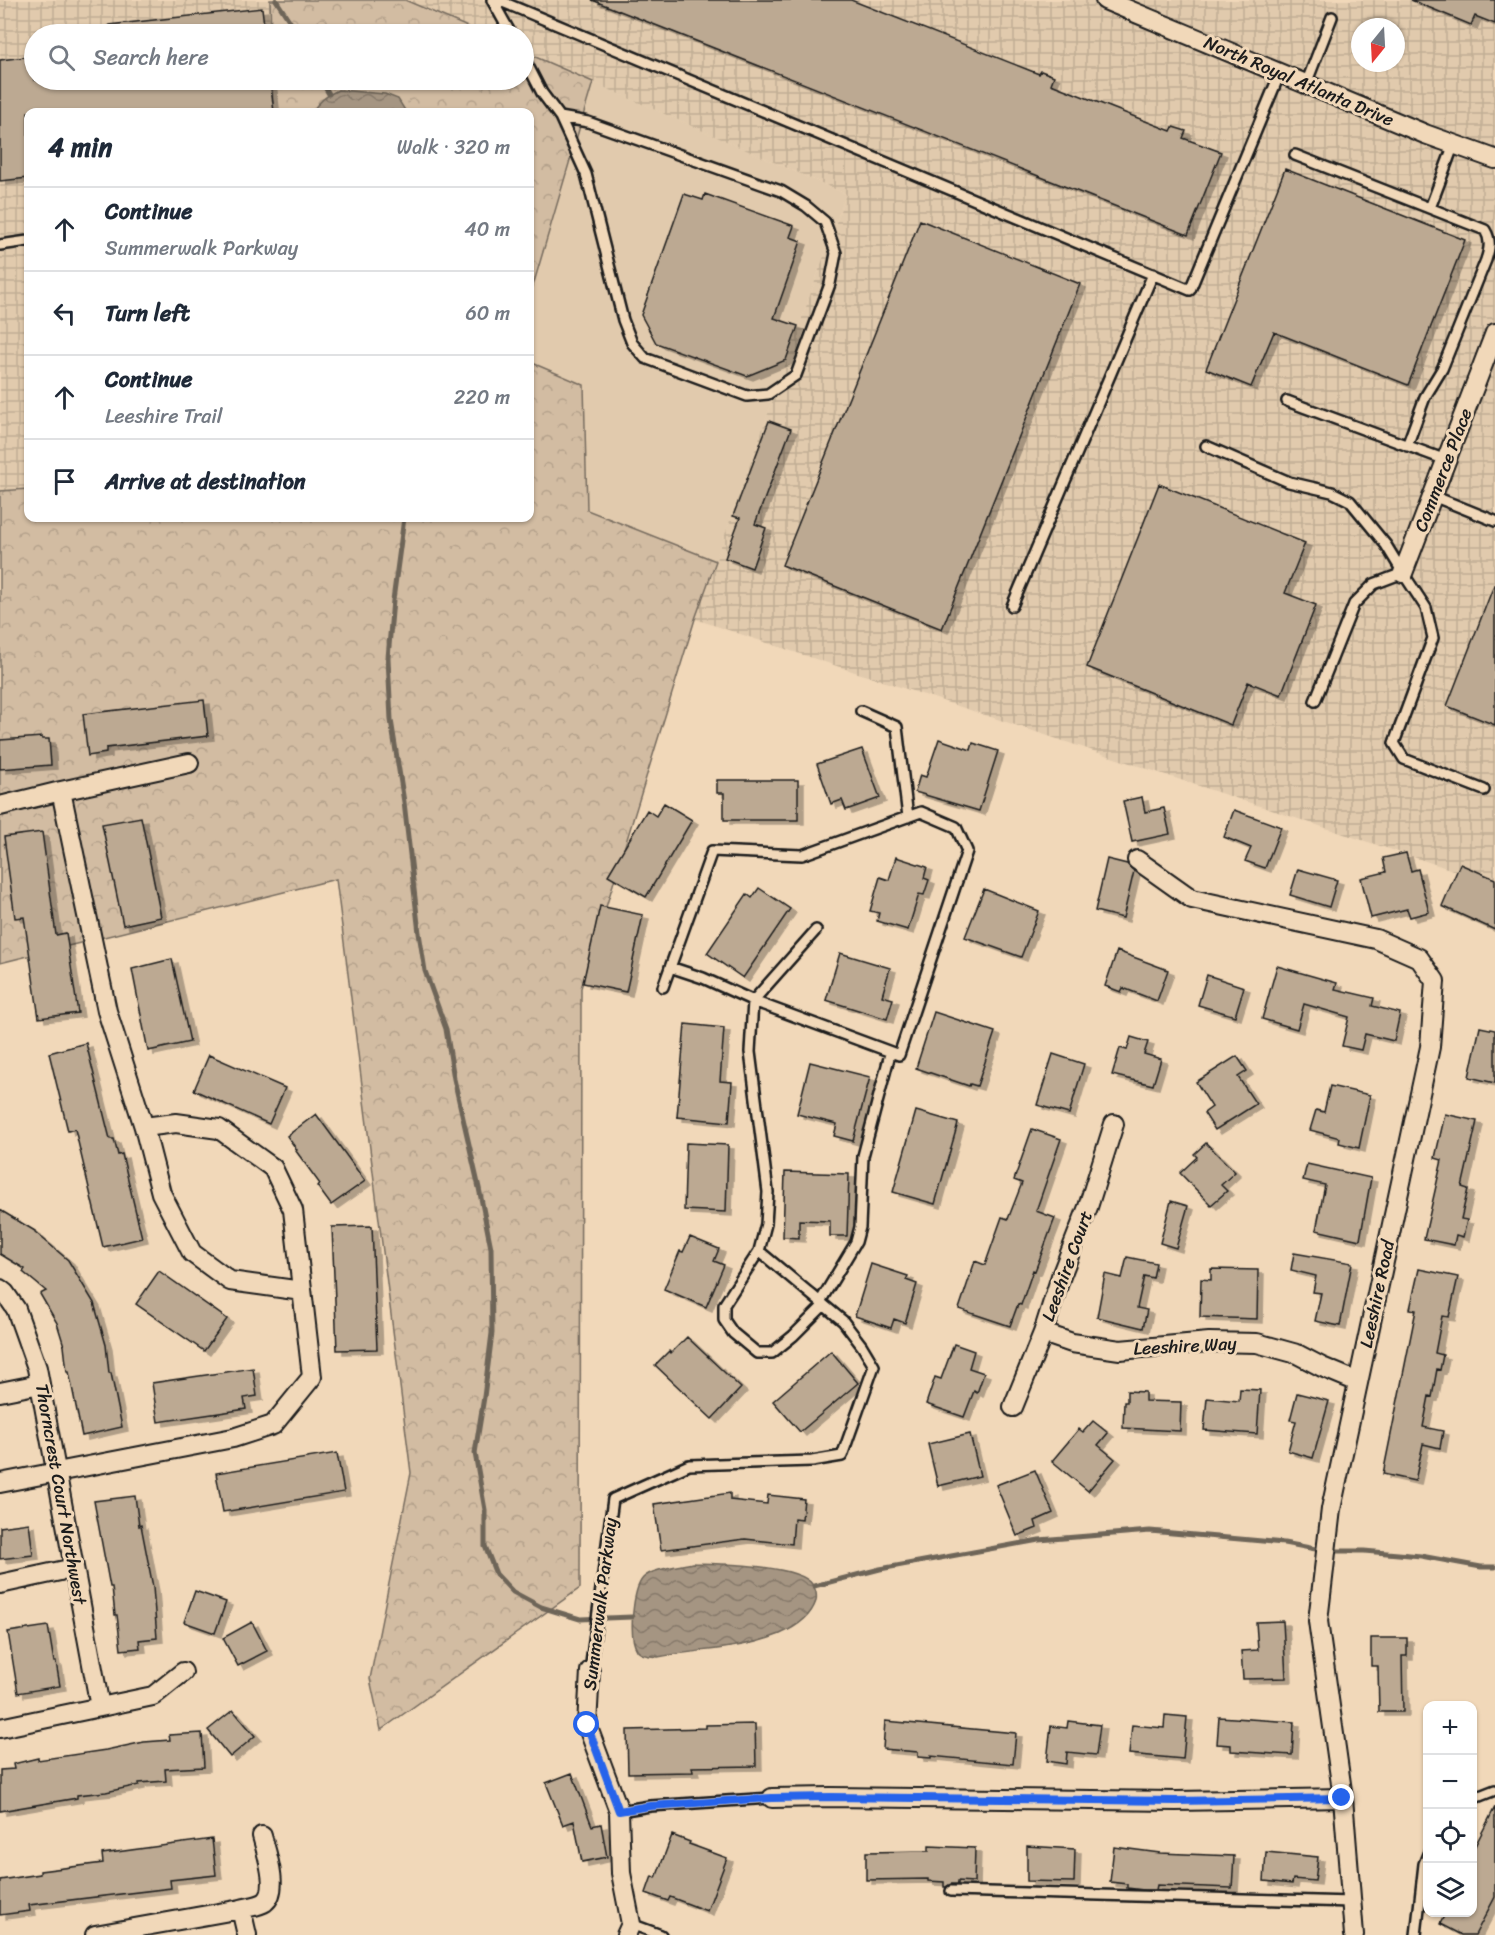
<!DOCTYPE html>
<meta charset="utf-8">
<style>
:root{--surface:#fff;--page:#f2f2f3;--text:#1f2937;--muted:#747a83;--line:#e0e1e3}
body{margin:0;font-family:Sriracha,sans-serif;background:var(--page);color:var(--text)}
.controls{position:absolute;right:18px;bottom:18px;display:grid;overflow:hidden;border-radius:12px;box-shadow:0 2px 4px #0004}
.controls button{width:54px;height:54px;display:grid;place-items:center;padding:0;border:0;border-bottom:2px solid var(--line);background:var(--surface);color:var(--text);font:30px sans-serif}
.compass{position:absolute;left:1351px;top:18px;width:54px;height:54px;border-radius:50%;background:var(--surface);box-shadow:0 2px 4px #0004;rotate:198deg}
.stop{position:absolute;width:18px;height:18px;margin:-14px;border:4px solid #2563eb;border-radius:50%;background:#fff}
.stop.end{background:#2563eb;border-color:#fff;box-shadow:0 2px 6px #0008}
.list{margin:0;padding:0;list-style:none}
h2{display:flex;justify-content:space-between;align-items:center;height:78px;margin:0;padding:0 24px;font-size:26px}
h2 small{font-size:20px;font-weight:400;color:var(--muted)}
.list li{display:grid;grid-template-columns:39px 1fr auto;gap:18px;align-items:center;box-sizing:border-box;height:84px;padding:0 24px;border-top:2px solid var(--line)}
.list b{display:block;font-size:22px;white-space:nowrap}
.list p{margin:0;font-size:20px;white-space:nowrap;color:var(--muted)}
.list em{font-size:20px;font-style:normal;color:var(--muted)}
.icon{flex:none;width:33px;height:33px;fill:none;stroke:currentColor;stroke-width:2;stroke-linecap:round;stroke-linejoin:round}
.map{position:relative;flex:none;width:1495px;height:1935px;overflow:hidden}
.search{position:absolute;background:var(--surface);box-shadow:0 2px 4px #0004;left:24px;top:24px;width:510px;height:66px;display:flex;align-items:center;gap:15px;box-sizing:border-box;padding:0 21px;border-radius:33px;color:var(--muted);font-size:22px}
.panel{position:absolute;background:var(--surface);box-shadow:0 2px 4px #0004;left:24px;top:108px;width:510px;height:414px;border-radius:12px}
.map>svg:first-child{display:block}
.built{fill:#e1caad}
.industrial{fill:url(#industrial-grid);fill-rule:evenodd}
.forest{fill:url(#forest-crowns);stroke:#776c5f;stroke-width:1.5}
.water{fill:url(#water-waves);stroke:#6e6559;stroke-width:1.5}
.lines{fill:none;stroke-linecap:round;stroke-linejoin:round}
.stream{stroke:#6e6559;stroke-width:5}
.building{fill:#bca992;stroke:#1c1c1c;stroke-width:1.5;filter:url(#shadow)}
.service-casing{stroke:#1c1c1c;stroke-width:14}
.minor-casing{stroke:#1c1c1c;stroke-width:22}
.service{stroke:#f1d8b9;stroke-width:9}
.minor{stroke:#f1d8b9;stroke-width:18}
.route{stroke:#2563eb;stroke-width:8}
.labels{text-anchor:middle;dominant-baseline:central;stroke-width:6;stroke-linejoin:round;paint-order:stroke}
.street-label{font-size:18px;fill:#1c1c1c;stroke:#f1d8b9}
</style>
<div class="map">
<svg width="1495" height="1935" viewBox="0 0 1495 1935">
<defs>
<pattern id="industrial-grid" width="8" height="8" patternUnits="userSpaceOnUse" patternTransform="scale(1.5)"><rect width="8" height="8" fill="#e1caad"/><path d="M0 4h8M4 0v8" fill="none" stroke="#c0ad94"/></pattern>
<pattern id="forest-crowns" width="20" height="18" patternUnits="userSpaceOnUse" patternTransform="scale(1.5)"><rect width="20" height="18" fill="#d2bca2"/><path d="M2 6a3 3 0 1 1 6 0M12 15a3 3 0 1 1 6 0" fill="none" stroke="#b4a18b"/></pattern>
<pattern id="water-waves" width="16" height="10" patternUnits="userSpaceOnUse" patternTransform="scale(1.5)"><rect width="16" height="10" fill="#a59582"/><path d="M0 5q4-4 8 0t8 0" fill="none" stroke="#86796a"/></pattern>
<filter id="shadow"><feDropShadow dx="6" dy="4" stdDeviation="0" flood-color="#0004"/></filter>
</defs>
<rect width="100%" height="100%" fill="#f1d8b9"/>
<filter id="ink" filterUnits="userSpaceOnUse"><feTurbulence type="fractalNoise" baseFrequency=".0167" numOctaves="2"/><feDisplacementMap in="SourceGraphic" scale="12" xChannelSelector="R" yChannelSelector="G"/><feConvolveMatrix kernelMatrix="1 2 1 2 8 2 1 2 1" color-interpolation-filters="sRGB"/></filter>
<g filter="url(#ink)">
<path class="built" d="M593,82l253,112 -130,367 -129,-51 -3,-125 -54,-23v-66z"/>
<path class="industrial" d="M0,0h270l1,34h-237v46h238l1,32h-245v377l-28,2z
M405,0h1090v884l-800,-265 151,-425 -322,-142v-18h-40zM1360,27h36v36h-36z"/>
<path class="forest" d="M270,0h135l79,34h-213z
M524,52l69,30 -63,214v-184h-257l-1,-32h252z
M530,362l54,23 3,125 129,51 -21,58 -114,369 -1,600 -199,142 -11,-51 41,-206 -75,-594 -336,84v-472l28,-2v29h502z"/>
<path class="water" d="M338,90l47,4 13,5 8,13h-94c6,-10 15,-17 26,-22z
M692,1563c25,1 105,1 120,21 4,4 5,12 4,17 -5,16 -22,27 -36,33 -39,16 -81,15 -122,23 -7,-1 -17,-1 -21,-7 -9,-14 -4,-61 6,-72 8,-9 37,-12 49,-15z"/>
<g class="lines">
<path class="stream" d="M276,0l22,34
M321,80l8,14
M404,518l-11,82 -5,58 3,62 13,82 15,131 6,38 21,58 8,50 25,109 12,60 1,85 -8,64 -9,56 10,57v36l11,28 17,18 28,15 39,12 52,-2
M814,1586l66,-17 159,-29 111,-9 134,12 42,8h38l57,5 60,11h14"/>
</g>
<path class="building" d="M592,0h259l188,74 2,-3 13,5 -3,8 120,47 2,-4 13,4 -3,7 38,14 -33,83z
M1411,0h84v24l-20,-8 -4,9z
M262,8l3,26h-156v-9z
M34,56v24h236l4,32h-246v66l-28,3v-121z
M1285,169l180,71 -57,145 -134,-53 -23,55 -45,-18z
M684,194l19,6 2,-6 89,32 -4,11 11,4 -27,77 24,8 -12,34 -39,16 -91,-33 -15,-28z
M920,220l160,64 -138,345 -160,-64z
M769,421l22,8 -36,95 11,4 -14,40 -27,-10 15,-40 -7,-2z
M1159,484l146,59 -20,50 31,12 -35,90 -33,-13 -17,43 -144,-58z
M1494,585h1v140l-48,-19z
M204,700l4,36 -102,12v5l-18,3 -5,-42z
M42,737v2h7l2,26 -51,4v-29z
M939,739l32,11 2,-7 25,8 -19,60 -64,-19 5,-17 6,2z
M862,749l18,49 -34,12 -4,-10 -11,4 -14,-40z
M717,780h81v40h-74v-27h-7z
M1142,797l3,15 19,-4 6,26 -38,8 -9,-41z
M664,803l28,17 -46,77 -38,-22 39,-65 9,6z
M1234,810l47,17 -16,41 -20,-7 6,-13 -27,-11z
M141,817l20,100 -38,8 -21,-101z
M42,832l14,103 10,-2 12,80 -39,5 -15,-101 -9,1 -11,-81z
M1406,853l5,18 7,-2 11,43 -19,5 -3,-8 -36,9 -10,-40 25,-6 -3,-14z
M896,857l31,10 -3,11 5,2 -5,15 -5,-1 -11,36 -31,-9 2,-8 -9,-2 10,-34 9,3z
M1107,859l20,5 7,7 -11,47 -28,-7z
M1460,864l35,15v51l-53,-24z
M1298,869l39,11 -8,27 -39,-12z
M759,888l31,21 -47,69 -36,-25 40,-59 5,4z
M984,889l55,22 -18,46 -56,-20z
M600,906l43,9 -17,77 -43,-9z
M1117,951l51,19 -11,31 -34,-13 -2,4 -16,-6z
M840,953l50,15 -8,28 11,3 -6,20 -61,-19z
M172,959l18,83 -42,9 -16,-82z
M1277,966l60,17 -2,6 39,9 -2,8 28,7 -6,28 -29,-7 -4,16 -19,-4 7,-29 -45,-13 -7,25 -35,-10z
M1207,975l37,12 -9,29 -37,-11z
M934,1012l61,20 -18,54 -7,-2 -1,2 -53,-18z
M685,1024l39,4 -4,53 12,1 -3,40 -52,-5z
M1480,1027l15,3v53l-26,-6z
M1131,1037l17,5 -4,12 17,5 -8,26 -41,-10 8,-27 7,2z
M86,1043l24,96h4l4,16 4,-1 20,84 -39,9 -28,-118 -7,2 -19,-78z
M1053,1054l31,10 -15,50 -32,-9z
M209,1055l76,33 -16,36 -75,-34z
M1237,1056l10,15 -9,6 18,27 -41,26 -11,-17 8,-6 -16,-25z
M810,1062l60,15 -17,64 -19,-5 3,-12 -40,-10z
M1330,1086l40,9 -11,53 -20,-5 1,-5 -30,-8 6,-20 8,2z
M916,1111l42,12 -23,81 -42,-12z
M316,1114l49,67 -34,24 -14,-19 3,-2 -24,-33 1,-1 -10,-14z
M1445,1114l32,7 -15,66 6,2 -7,30 6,1 -4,17 -7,-2 -2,10 -30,-6 18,-79 -7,-2z
M1032,1129l29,10 -25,72 19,7 -20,53 -2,-1 -12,35 -3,-1 -8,22 -51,-17 16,-48 10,4 17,-48 6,2 14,-36 -8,-3z
M686,1143l42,2 -2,67 -42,-2z
M1206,1143l29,29 -14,13 6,6 -16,14 -31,-32 17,-16 -3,-3z
M1307,1164l64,14 -11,62 -44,-10 9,-45 -22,-5z
M785,1172l64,2 -2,62h-17v-15l-31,-1v18l-16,-1z
M1171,1201l17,5 -12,42 -16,-5z
M0,1210l35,21v1l33,28 26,43 12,42 3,28h2l11,54 -40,9 -13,-64h-2l-3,-26 -7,-23 -17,-29 6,-3 -23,-19 2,-3 -25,-15z
M372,1226l5,123 -40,1 -5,-123z
M690,1237l29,12 -5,12 10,4 -18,42 -42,-18 16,-38 3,1z
M1294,1253l58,10 -12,63 -25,-5 6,-28 -8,-1 3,-16 -25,-6z
M1127,1257l29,6 -3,15 -9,-2 -7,32 10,2 -4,18 -46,-11 8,-43 17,4z
M871,1264l37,12 -2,4 11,4 -12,39 -11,-4 -3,9 -36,-12z
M1211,1269l47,1 -1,49 -57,-2 1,-38 10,1z
M1419,1269l39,8 -9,40 -7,-1 -7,37 8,2 -3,15 -3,-1 -5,28 -3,-1 -6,31 20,4 -3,17 -17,-4 -8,37 -32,-7 33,-164 -6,-1z
M159,1271l68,48 -23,32 -68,-47z
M687,1337l54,51 -29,31 -57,-54 14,-14 2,2z
M954,1344l20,7 -5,17 15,5 -7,20 -3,-2 -10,26 -38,-13 9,-27 6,2z
M831,1351l27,32 -58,49 -27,-31z
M253,1368l4,28 -13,2 2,11 -88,13 -6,-39z
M1240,1389l20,1 -3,44 -53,-4 3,-32 32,3z
M1127,1391l18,1v9l36,1 -1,29 -57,-3 1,-26h3z
M1297,1393l32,8 -16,57 -25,-7 8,-30 -6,-1z
M1093,1421l15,12 -10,12 17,14 -27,32 -36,-30 27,-32 4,3z
M970,1434l10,42 -42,10 -10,-42z
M337,1453l7,39 -121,20 -7,-39z
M1035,1470l18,43 -18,8 2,7 -20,8 -21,-51z
M730,1493v7l37,4 1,-9 36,4 -2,20 -8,-1 -2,26 -47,-5 -84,11 -7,-46z
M135,1496l4,30 2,-1 12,62 4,51 -18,2 1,8 -19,2 -4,-35h-2l-3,-28h-2l-16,-86z
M29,1523l4,32 -33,4v-32z
M195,1591l31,11 -11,31 -31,-11z
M1283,1621l3,57 -43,1 -2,-28 17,-1 -2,-28z
M252,1622l15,29 -29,15 -15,-28z
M48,1626l6,36h2l4,24 -42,7 -10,-61z
M1371,1638h36v18h-5l1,56h-24l-1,-46h-7z
M233,1710l22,26 -25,21 -22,-27z
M1165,1715l22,2 -4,42 -54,-5 3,-29 32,3z
M1219,1717l75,5 -2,33 -61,-4v-6l-14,-1z
M885,1721l131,12 -3,31 -82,-8v2l-13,-1v-5l-35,-3z
M1068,1721l32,4 -4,30 -29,-3 -1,12 -19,-3 4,-35 16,2z
M755,1724l1,42 -64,1 1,5 -65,1 -1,-43 79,-2v-3z
M202,1733l2,34 -39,2 1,12 -27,2v2l-33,7 -29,3v3l-77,13v-41l14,-1 -1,-5 25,-6v2l68,-10 38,-8 26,-2 -1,-5z
M572,1773l20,53 9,-2 6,33 -25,5 -8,-41 -11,4 -17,-42z
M1495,1807v90l-20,38h-14l-21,-11 6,-12h27v-62z
M672,1835l18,7 -1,2 38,14 -20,53 -37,-14 -2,4 -22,-8 6,-17 4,2z
M212,1839l4,36 -46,5 1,8 -142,17 1,6 -30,4v-35l40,-6v-3l63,-8 -1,-9z
M929,1846l46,2 -1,34 -16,-1v3h-7l-5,3h-2v-5l-16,-1v-2l-62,1v-28l63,-1z
M1027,1846l48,3 -1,33 -47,-1z
M1114,1847l46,6 74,3 -2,32 -75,-3 -1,5h-12l-17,-2v-4l-17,-2z
M1266,1852l52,5 -3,24 -22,-2 -1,5 -28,-3z"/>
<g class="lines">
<defs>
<path id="service" d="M492,0l19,34
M498,0l692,290 90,-217
M524,58l18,35 18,24 28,5 193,69 25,15 19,16 11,31 -6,31 -34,91 -28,19 -21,2 -102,-38 -13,-15 -9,-23 -37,-146 -26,-57
M1306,84l26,-67
M1295,155l190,75c6,10 5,18 1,30l-44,109 -17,28 -18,49
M1430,208l24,-64
M0,245l28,-4
M1287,401l159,59
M1206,446l83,36 43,10 18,9 36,44 17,28
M1433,496l62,25
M1012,606l141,-332
M1315,701l39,-97 20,-20 29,-11 23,35 7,30 -39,105 10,16 80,31
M861,711l36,16 11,90
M816,930l-63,71 -3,51 18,140 -2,32 -7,27 -35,54v15l9,13 24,20h15l21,-17 29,-29v-3
M663,987l49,-136 90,4 119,-43 35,15 11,24 -68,204 -143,-53 -53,-24 -33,-11
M820,1302l36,-60 4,-15 3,-71 27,-102
M590,1671l23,-172 76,-34 123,-4 30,-5 32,-90 -12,-20 -19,-25 -84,-70
M1472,1799l23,-9
M619,1811l31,-5 122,-8
M951,1891l401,11
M631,1924l30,11
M1416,1935l8,-71 4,-10"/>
<path id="minor" d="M1105,0l320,134 70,25
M1403,573l92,-240
M61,791l46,220 37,116 17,66 31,60 38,28 72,10
M0,806l61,-15 128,-28
M1137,860l55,39 184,40 43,19 16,23 -5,66 -99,462 -13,112 25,177 11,137
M0,1289l5,4 11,16 21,59 63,339
M1043,1333l29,10 48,7 89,-8 48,1 40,11 25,13 36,15
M0,1392l40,-8
M1013,1407l30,-74 18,-57 27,-69 26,-83
M0,1483l233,-45 40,-13 39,-48 -19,-167 -20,-42 -54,-39 -43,-6 -32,4
M0,1584l74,-16
M590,1671l-3,54 32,86 2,62 10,51 -5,11
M0,1728l153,-32 30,-24
M772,1798l58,-1 346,4 167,-3
M241,1909l6,26
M95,1935l146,-26c7,-2 18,-3 24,-7 15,-12 1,-51 -3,-66"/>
</defs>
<use href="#service" class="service-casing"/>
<use href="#minor" class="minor-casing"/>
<use href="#service" class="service"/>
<use href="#minor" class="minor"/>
</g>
</g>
<g class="lines" filter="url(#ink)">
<path class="route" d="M587,1725l32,86 31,-5 122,-8 58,-1 346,4 166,-3"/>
</g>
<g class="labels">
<g class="street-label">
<text transform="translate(1299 81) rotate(23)">North Royal Atlanta Drive</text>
<text transform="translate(1443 470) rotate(-69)">Commerce Place</text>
<text transform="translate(1067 1266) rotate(-70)">Leeshire Court</text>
<text transform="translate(1377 1294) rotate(-78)">Leeshire Road</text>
<text transform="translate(1185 1346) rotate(-3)">Leeshire Way</text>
<text transform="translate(61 1494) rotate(80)">Thorncrest Court Northwest</text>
<text transform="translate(600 1604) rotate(-83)">Summerwalk Parkway</text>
</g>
</g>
</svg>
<div class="controls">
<button>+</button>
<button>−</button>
<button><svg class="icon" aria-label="locate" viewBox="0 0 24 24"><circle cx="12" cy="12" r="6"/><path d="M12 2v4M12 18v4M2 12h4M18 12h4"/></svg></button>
<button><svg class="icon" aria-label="layers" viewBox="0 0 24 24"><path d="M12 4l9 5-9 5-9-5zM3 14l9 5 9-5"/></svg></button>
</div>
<svg class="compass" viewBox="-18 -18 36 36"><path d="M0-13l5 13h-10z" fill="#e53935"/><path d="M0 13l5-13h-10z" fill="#747a83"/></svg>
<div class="stop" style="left:587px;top:1725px"></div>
<div class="stop end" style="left:1342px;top:1798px"></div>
<div class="search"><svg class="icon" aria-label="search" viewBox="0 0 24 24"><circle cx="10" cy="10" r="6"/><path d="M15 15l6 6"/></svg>Search here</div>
<section class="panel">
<h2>4 min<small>Walk · 320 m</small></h2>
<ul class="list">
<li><svg class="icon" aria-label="ahead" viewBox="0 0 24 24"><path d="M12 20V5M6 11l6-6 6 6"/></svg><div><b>Continue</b><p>Summerwalk Parkway</p></div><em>40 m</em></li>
<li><svg class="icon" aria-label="left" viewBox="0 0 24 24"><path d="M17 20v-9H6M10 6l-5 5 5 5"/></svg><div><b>Turn left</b></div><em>60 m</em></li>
<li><svg class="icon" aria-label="ahead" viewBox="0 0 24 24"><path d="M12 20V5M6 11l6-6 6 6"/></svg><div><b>Continue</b><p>Leeshire Trail</p></div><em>220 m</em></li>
<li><svg class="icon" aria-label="arrive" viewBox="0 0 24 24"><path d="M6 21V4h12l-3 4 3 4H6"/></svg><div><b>Arrive at destination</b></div></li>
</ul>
</section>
</div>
